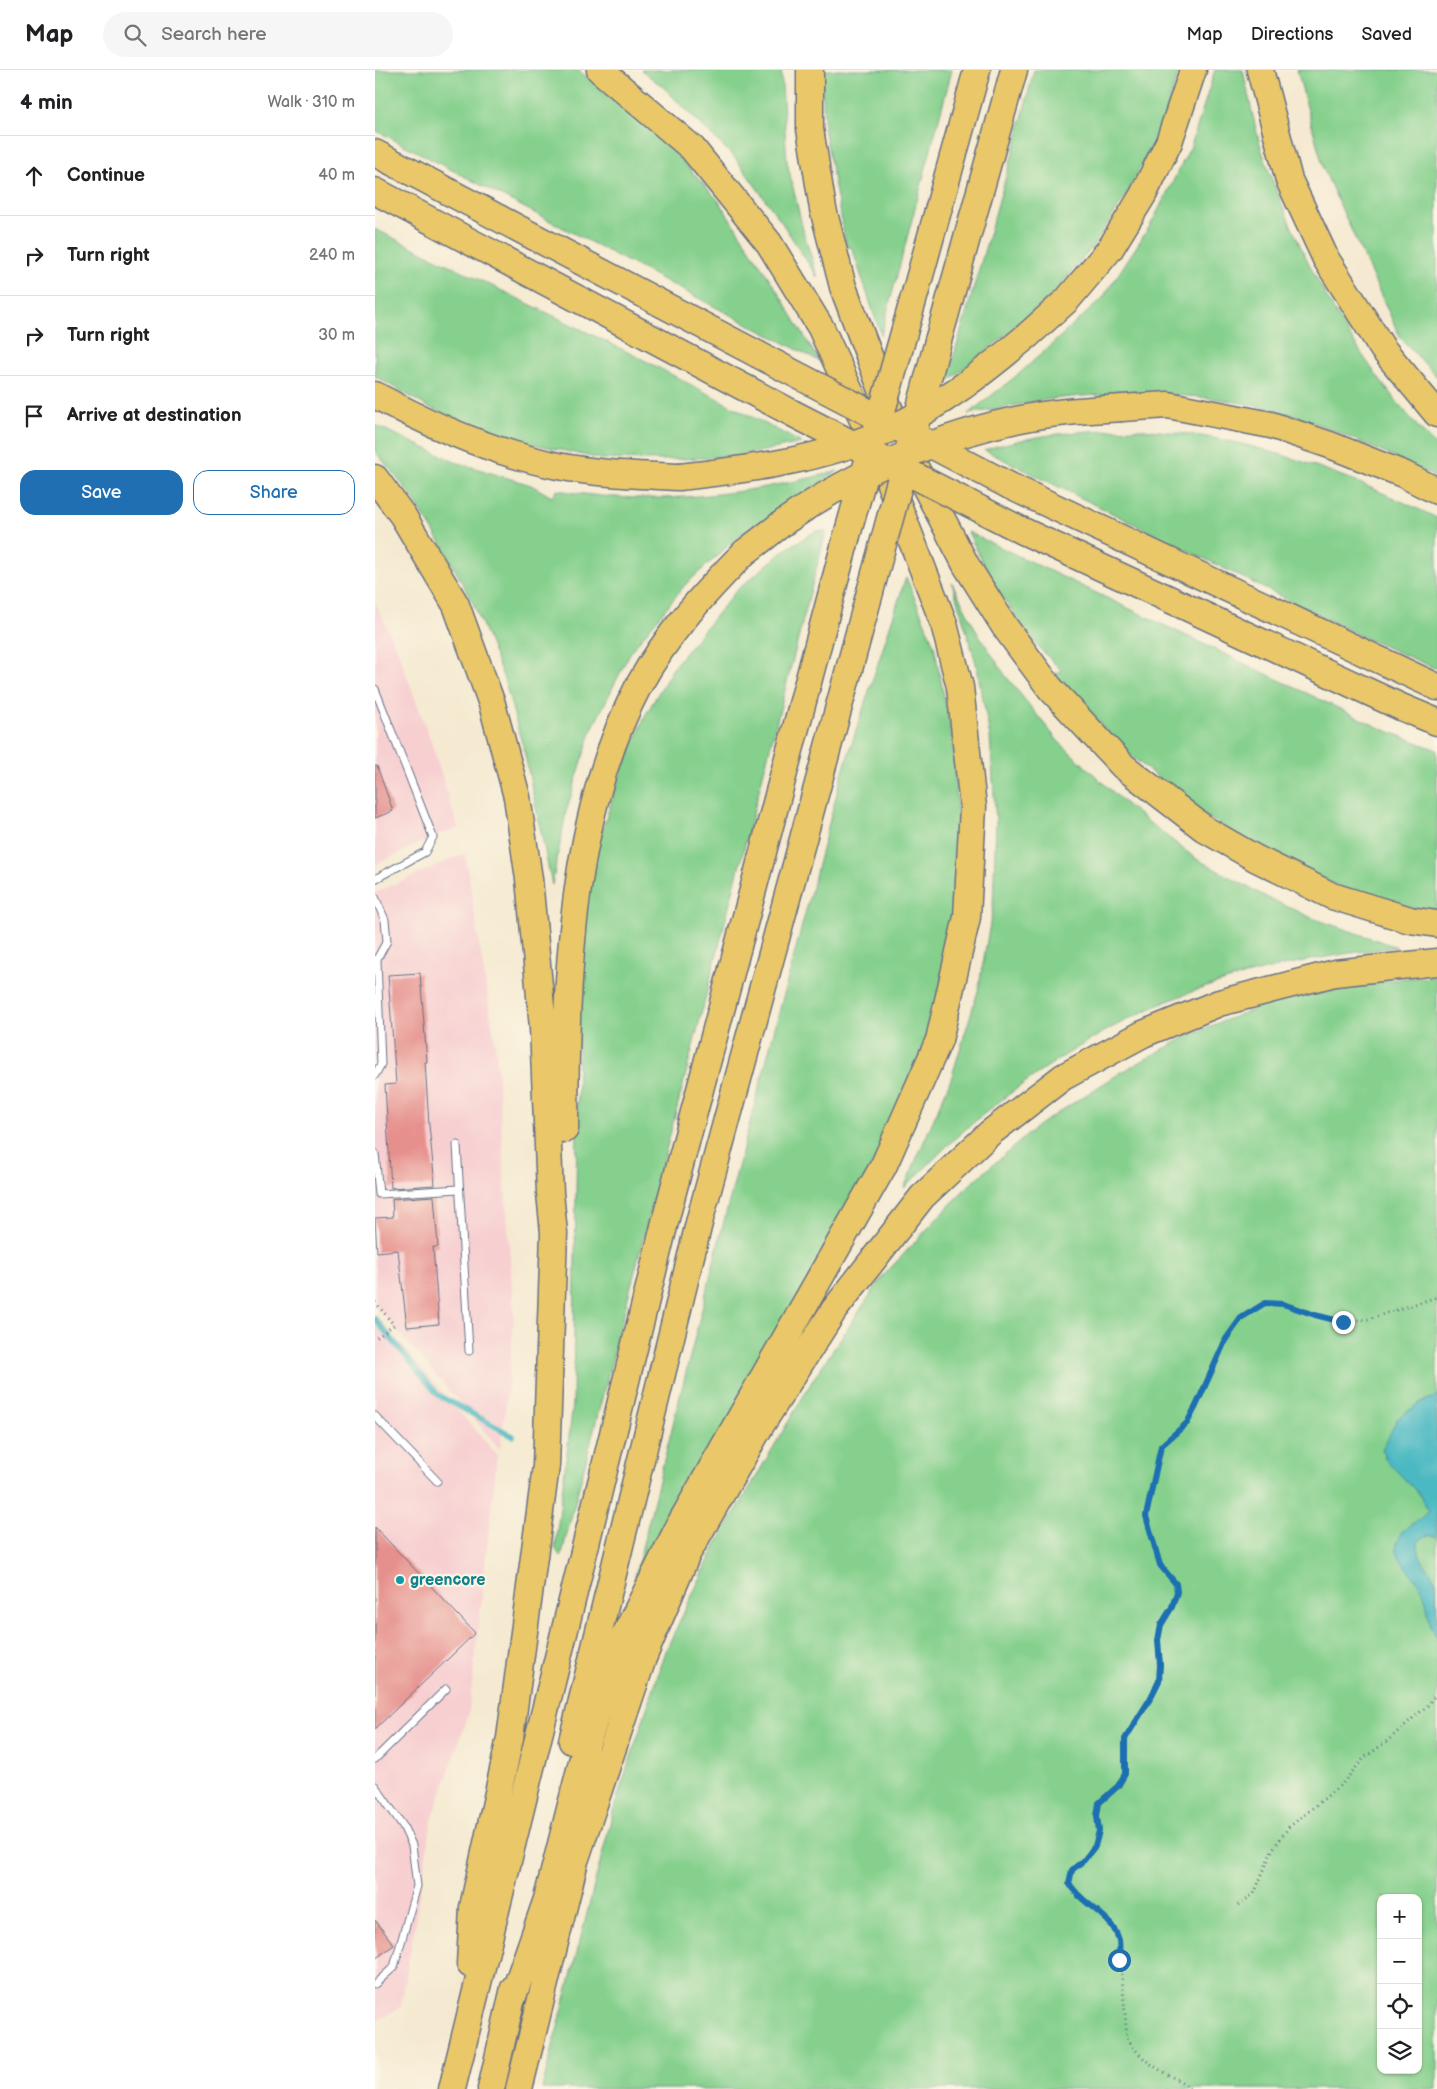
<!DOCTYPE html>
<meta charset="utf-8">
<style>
:root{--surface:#fff;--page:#f6f6f6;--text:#202124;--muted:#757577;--line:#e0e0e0;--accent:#1f6fb2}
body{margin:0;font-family:"Balsamiq Sans",sans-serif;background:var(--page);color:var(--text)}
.controls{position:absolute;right:15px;bottom:15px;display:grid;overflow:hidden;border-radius:10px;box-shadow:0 1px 4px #0004}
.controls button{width:45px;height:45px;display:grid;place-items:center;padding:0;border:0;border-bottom:1px solid var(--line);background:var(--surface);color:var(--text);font:25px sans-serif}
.stop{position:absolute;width:15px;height:15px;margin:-11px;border:4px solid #1f6fb2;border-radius:50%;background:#fff}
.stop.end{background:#1f6fb2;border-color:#fff;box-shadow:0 1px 5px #0008}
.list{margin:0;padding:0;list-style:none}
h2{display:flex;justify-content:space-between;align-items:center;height:65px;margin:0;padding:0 20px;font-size:21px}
h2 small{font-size:16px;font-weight:400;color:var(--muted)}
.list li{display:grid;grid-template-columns:32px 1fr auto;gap:15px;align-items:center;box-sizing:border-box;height:80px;padding:0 20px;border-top:1px solid var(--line)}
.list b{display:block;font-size:19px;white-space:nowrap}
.list em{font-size:16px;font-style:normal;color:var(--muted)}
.actions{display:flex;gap:10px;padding:15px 20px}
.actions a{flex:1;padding:11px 0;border:1px solid var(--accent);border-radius:15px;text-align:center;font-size:18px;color:var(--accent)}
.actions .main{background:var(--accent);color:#fff}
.icon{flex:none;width:28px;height:28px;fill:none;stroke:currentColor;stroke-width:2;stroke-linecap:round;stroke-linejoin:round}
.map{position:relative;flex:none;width:1062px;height:2019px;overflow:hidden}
header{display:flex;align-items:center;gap:30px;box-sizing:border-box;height:70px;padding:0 25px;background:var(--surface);border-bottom:1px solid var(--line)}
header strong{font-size:24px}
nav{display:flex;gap:28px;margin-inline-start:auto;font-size:18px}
.search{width:350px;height:45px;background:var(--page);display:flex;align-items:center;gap:12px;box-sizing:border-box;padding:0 18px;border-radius:28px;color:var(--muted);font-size:19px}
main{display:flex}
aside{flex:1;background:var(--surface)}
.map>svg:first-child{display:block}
.built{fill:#f7cfd1}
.green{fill:#85d08d;stroke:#508076;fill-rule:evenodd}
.water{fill:#4bb9c2;stroke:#337490}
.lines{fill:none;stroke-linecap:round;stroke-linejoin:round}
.stream{stroke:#4bb9c2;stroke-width:5.5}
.building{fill:#e6908d}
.service-casing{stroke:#677086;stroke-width:9}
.motorway-casing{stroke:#677086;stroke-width:29}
.path{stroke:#677086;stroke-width:3;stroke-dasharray:1 4;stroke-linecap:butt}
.service{stroke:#fff;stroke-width:7}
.motorway{stroke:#eac769;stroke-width:26}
.motorway-bridge-casing{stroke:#677086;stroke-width:29;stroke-linecap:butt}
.motorway-bridge{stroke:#eac769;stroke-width:26}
.route{stroke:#1f6fb2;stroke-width:6}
.culture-dot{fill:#0f9aa8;stroke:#fcf5e5;stroke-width:2}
.labels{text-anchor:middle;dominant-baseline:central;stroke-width:4.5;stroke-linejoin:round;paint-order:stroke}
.culture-label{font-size:16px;font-weight:bold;fill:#0d838f;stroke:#fcf5e5;text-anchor:start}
</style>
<header>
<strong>Map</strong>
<div class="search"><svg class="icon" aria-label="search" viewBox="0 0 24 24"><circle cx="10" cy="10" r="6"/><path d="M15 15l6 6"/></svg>Search here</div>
<nav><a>Map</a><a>Directions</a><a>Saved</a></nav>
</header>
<main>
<aside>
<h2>4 min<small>Walk · 310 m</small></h2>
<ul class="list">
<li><svg class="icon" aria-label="ahead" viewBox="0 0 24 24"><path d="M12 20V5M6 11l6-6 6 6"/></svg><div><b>Continue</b></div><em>40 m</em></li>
<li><svg class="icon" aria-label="right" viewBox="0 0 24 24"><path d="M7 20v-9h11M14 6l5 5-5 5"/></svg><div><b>Turn right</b></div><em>240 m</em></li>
<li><svg class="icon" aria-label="right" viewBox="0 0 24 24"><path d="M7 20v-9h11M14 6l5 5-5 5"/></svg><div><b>Turn right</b></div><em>30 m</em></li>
<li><svg class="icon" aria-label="arrive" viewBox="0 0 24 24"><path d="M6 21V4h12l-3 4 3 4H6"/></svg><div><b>Arrive at destination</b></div></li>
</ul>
<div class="actions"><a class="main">Save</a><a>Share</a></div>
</aside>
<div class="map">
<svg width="1062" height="2019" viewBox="0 0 1062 2019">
<rect width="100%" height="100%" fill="#fcf5e5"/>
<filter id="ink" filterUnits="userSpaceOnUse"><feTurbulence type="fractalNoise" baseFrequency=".02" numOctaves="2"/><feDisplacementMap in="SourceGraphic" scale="10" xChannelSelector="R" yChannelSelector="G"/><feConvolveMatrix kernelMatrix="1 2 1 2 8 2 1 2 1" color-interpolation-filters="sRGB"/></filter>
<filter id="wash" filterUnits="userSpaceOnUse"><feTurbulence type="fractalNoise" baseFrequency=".0096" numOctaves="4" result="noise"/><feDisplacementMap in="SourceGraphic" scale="20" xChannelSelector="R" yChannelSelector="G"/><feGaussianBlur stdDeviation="1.12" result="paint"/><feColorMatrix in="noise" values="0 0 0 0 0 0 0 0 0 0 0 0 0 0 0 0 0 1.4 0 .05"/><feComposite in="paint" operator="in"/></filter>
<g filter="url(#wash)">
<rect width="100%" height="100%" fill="#f5ead1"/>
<path class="built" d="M0,532l22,47 35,95 26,84 -25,9 -58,28z
M90,783l31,197 18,265 -6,74 -8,60 -125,-144v-412z
M0,1244l122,141 -28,258 -37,107 -31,187 -26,15z"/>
<path class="green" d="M0,0h203l53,42 45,42 42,46 60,92 41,69 -444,-231z
M266,0h140l6,92 17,72 14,44 -38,-58 -44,-61 -74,-73z
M446,0h131l-71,265 -29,-87 -6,-2 -21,-113z
M659,0h145l-17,56 -35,68 -33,51 -41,49 -31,28 -76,61 70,-241z
M840,0h28c6,27 11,55 19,81 30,88 74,174 132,247 14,17 26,33 43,48v32c-46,-22 -91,-44 -139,-61 -72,-24 -161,-27 -237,-19 -31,3 -62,11 -93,16l52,-41 82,-74 48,-73 41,-80z
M922,0h140v307l-37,-40 -76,-167z
M0,159l265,129 162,85 -64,13 -76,4 -61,-1 -90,-20 -83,-32 -53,-31z
M0,355l80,37 76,23 21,12 5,-7c19,3 38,6 57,7 75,5 151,-7 224,-26l-99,65 -54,49 -54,66 -39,78 -26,83 -14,73 -28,-135 -20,-71 -29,-72 -34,-64 -31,-49 -35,-43z
M768,359c21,3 43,4 64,8 81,14 157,46 230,81v151l-72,-31 -381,-188c53,-17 104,-20 159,-21z
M441,461h10l-265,1026 -6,-9 18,-144 6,-417 8,-84 9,-53 23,-72 27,-64 29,-49 61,-74 50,-42z
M593,462l414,197 55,21v165l-91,-26 -67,-29 -75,-45 -79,-64 -71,-77 8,-3 -26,-26 -43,-61z
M531,507l28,68 19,98 6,95 -8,102 -14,69 -28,82 -27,55 -244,442 -4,-8 91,-363 117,-443z
M577,513l25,49 28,43 53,66 71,66 66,51 71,39 46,21 85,29c-72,8 -142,22 -211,47 -76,28 -151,77 -213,129 -25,20 -46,44 -69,65l47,-109 27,-88 15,-84 3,-85 -6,-86 -14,-73z
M1062,907v1112h-895l72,-281 53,-160 49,-103 98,-167 69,-102 83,-88 73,-63 81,-52 73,-40 79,-31 132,-24zM1006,1828h37v172h-37z"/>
<path class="water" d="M1062,1326v141c-9,-3 -12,-2 -19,5 0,22 13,24 18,42 1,17 1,39 1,56 -10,-15 -8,-35 -15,-51 -7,-15 -32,-33 -24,-50 6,-14 22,-18 31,-28l-10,-17 -34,-35 -3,-9 15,-31 24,-17z"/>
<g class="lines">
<path class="stream" d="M0,1249l63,76 75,41"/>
</g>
<g id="blocks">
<path class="building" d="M0,696h2l16,45 -18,7z
M45,903l7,89h-2l4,63 6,60 -44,3 -6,-103 11,-1 -8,-109z
M59,1126l4,51h-5l6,77 -32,3 -9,-77 -21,2 -2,-34 18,-1 -1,-18z
M0,1457l100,106 -100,96z
M0,1850l19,25 -19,14z"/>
</g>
</g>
<g filter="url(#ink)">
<use href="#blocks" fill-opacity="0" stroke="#677086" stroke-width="1"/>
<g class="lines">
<defs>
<path id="service" d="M0,619l58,148 -8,15 -50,27
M0,827l10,23 2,21 -10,18 4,105 -6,11
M82,1075l12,206
M0,1083l4,41 80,-5
M0,1346l62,65
M0,1689l71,-70
M0,1716l28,40 9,19 5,41 -23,81 -19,17"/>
<path id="motorway" d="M225,0l92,78 77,95 52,85 41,90
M435,0v59l13,80 20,78 47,124
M885,0l29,110 37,79 57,90 54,65
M0,83l382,201
M0,121l417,222
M541,220l61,-220
M653,265l39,-35 43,-51 33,-54 26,-53 24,-72
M563,271l76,-271
M0,325c57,31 119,58 183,71 40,8 81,9 121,11
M747,338l46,-3 103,20 59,20 73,29 34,17
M540,397l51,98 39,62 45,61 73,78 83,64 49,28 77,38 78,24 27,4
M0,408l28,38 53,89 36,99 25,93 12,82 14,149 7,165 4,40 -8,233 -36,272 -37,169 -3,57
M635,416l427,201
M648,461l378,176 36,15
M190,1059c1,-146 4,-312 74,-444 28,-51 65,-92 106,-133
M197,1671l128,-522 170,-627
M201,1788l67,-200 44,-104 74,-129 73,-115 88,-113 68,-64 73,-56 80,-43 76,-31 116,-30 102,-11
M135,1935l37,-106 40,-157 35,-101 58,-117 204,-359 55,-125 28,-123 6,-110 -13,-120 -16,-63 -54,-140
M77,2019l215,-875 179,-675
M116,2019l23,-101
M144,2019l56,-228"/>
</defs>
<use href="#service" class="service-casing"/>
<use href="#motorway" class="motorway-casing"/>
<path class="path" d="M0,1232l19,23 -19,14
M863,1835l16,-11 18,-44 17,-23 53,-43 22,-26 22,-16 42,-37 9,-12
M814,2019l-4,-5c-22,-12 -45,-23 -58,-46l-8,-98 -9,-16 -16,-15 -20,-15 -5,-11 3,-13 23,-24 4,-15 -2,-15 2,-13 19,-17 7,-11v-36l25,-40 9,-18 1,-16 -2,-25 3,-15 11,-18 5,-15 -1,-9 -16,-18 -14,-49 15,-70 26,-23 9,-16 30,-68 16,-21 23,-15 18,1 32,11 28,7 25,-3 69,-22"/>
<use href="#service" class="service"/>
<use href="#motorway" class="motorway"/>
<defs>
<path id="motorway-bridge" d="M382,284l253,132
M417,343l231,118
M304,407c72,-8 145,-17 211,-48 51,-23 95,-58 138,-94
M471,469l70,-249
M370,482c14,-10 28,-22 42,-32 69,-49 161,-88 244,-103 30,-6 61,-7 91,-9
M495,522l68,-251"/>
</defs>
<use href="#motorway-bridge" class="motorway-bridge-casing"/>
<use href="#motorway-bridge" class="motorway-bridge"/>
</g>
</g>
<g class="lines" filter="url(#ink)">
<path class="route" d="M744,1890c0,-6 1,-14 0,-20 -7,-26 -38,-35 -50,-57l3,-13 13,-11 10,-13 4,-15 -2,-15 2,-13 19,-17 7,-12v-35l25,-40 9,-18 1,-16 -2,-25 3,-15 11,-18 5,-15 -1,-8 -16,-19 -14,-49 15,-70 26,-23 9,-17 30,-67 15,-21 24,-15 18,1 32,11 28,7"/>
</g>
<circle class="culture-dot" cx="25" cy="1510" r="5"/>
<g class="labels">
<g class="culture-label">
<text x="35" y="1510">greencore</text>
</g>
</g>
</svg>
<div class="controls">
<button>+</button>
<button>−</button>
<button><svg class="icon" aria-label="locate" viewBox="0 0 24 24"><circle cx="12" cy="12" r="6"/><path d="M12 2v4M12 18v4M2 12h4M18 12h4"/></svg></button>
<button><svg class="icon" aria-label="layers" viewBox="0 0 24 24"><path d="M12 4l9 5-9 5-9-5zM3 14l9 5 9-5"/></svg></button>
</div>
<div class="stop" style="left:744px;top:1890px"></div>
<div class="stop end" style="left:968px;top:1252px"></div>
</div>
</main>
